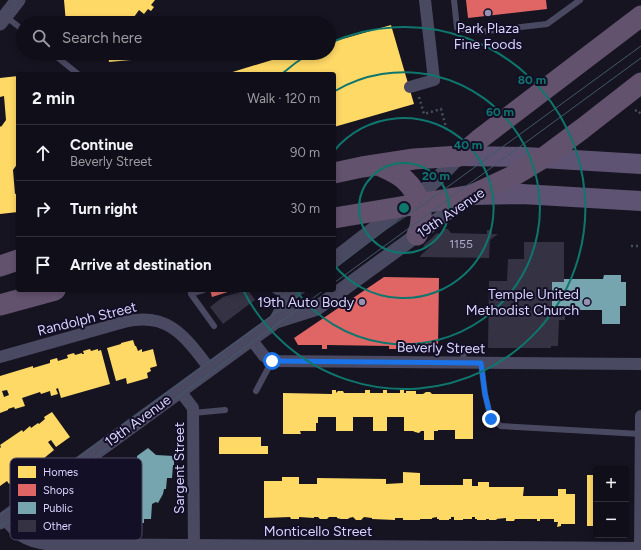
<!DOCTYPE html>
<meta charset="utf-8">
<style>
:root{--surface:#100f19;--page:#191822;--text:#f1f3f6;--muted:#9c9ca2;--line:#302f38}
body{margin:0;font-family:Figtree,sans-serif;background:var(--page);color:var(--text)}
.controls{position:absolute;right:12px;bottom:12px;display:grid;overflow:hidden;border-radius:4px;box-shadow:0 2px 6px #0003}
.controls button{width:36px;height:36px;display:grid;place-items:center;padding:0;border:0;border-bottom:1px solid var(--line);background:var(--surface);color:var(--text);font:20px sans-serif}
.stop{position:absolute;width:12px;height:12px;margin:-9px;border:3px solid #1a73e8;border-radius:50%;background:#fff}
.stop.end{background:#1a73e8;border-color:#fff;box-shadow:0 1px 4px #0008}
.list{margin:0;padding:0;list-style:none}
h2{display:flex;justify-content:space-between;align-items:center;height:52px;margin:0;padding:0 16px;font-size:17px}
h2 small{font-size:13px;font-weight:400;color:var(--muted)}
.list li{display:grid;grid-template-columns:26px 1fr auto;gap:12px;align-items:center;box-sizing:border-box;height:56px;padding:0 16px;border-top:1px solid var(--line)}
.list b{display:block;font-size:15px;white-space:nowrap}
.list p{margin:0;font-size:13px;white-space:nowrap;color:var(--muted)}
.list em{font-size:13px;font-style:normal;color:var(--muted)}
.icon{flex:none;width:22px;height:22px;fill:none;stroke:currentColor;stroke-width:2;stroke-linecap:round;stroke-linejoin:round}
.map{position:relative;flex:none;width:641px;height:550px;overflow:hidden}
.search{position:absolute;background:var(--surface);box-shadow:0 2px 6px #0003;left:16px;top:16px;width:320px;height:44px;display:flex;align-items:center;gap:10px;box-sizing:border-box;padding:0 14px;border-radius:22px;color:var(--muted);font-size:15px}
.panel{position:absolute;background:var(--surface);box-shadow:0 2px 6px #0003;left:16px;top:72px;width:320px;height:220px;border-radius:4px}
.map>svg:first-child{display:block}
.homes{fill:#ffd966;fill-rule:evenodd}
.shops{fill:#e06666}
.public{fill:#76a5af}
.building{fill:#343243}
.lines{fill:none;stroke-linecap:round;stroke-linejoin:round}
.path{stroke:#44505f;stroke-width:2.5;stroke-dasharray:2 3;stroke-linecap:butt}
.service{stroke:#4a4962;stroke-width:6}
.minor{stroke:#4a4962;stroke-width:12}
.tertiary{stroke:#4a4962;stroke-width:15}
.primary{stroke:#5e5373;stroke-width:20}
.trunk{stroke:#62526e;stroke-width:21}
.tram{stroke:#43596b;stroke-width:1}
.route{stroke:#1a73e8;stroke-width:5}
.ring{fill:none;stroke:#0f766e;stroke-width:2}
.poi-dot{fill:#9591b1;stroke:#130f26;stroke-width:1.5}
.labels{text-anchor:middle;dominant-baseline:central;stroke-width:4;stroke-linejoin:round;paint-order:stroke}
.number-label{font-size:12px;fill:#b0acd0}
.poi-label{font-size:14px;fill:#d9d4ff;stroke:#130f26;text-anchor:end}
.street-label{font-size:14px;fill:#d9d4ff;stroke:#130f26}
.key{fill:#130f26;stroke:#4e4a67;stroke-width:1}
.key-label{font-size:11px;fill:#d9d4ff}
.centre{fill:#0f766e;stroke:#130f26;stroke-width:2}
.ring-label{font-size:12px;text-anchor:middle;font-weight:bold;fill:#0f766e;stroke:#130f26;stroke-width:4;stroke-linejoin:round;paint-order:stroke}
</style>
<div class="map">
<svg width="641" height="550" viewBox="0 0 641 550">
<rect width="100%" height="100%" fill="#161421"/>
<path class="homes" d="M64,0h91l-4,5 3,2 -3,4 -3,-2 -4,5 -5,-4 -5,7 1,6h-26l-3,-2 -17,2h-23z
M391,25l23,79 -80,23v-53h-108l69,-21h34v-10z
M108,53h34v6l-33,3z
M18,76v87l-5,7 2,24 3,-1v19l-18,2v-88l1,1 5,-7 -2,-24 -4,1v-19z
M133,340l2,6h1l2,5 4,-2v3l11,-3 4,17 -7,2 1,3 -4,2 1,5 -21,6 -1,-6 -10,3 -9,-33 14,-4v-1z
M90,349l1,2 7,-2v2l3,-1 9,34 -49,14 -3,-10 -2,1 2,5 -7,2 -1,-5 -9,3 -1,-2 -18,6 3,8 -10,3 -1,-2 -6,2v1l-8,3v-37l33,-10v2l17,-5v-3l7,-2 1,3 10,-3 -1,-3 7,-2 1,2 7,-2v1h2l-1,-3zM7,390l2,5 -5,2 -2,-6z
M332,390h4v3l2,-2h5l1,2h21v-3h5v3h13v-3h4v3h13v-3h4v3h2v-2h10v3h7l3,-2h4l2,2h41v45h-18v-9h-17v1h-4v9h-10v-9h-3l-2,2 -4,-1 -2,-1h-9v-14h-17v14h-14v-14h-20v14h-17v-14h-18v6h-2v8h-16l1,3h-18v-41l49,1z
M52,412l18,25 -14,10 -5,-7 -3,2 6,8 -11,9 -1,-1 -7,5 1,1 -7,5 -1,-1 -8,5 1,2 -12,9 -2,-3 -7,5v-38l1,-1 -1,-2 22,-15 1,2 7,-6 1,2 7,-5 1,1 6,-5 -1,-2z
M219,437h42v9h7v8h-49z
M403,472l17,1v12h43v-6h9v7h6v-4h11v5h35l-1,9h35v-7h8v5h9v30h-14v2l-4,1 1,-5h-4v-3h-14v2h-3v-2h-22l-1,2h-8v-3l-10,1 1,1h-8v-1h-3v1h-9v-1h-2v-2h-3v2h-9v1h-9v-3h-3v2h-2v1h-10v-1h-2v-2l-5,1v1h-12v1h-17v-2h-8v2l-23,-1v-1l-8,-1 -3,3h-5l-3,-3 -4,1 -1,1h-7l-4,-1v-1h-8l-2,2h-7l-2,-2h-4v1l-15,-1v2h-8l-1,-2 -26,1v-37h18v-4h17v7h18v-6l69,1v5l17,-1z
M587,475h9v51h-9z"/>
<path class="shops" d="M466,0h80l1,9 -79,9z
M384,277l55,1 -1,69 -16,-1v3h-33v-3l-62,-1v4h-5v-4h-24l-4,-7z
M210,290h24l-22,7z"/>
<path class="public" d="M604,275h17v7h5v24h-6v18h-18v-14h-50v-28h12v-3h39z
M148,448l8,7 18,1v9h-1l-1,13h-5l-1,11h-2l-1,5 -5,9 -2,-1 -4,2 -1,15h-7v4l-32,-1v-1l-20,-1 -3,-6h-8l-5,-7 2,-7 20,-16 2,2 20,-14 1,-6 12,1v-8h4v-3z"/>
<path class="building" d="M444,229h4l3,4 36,1v-4h5v4h6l-8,6 -1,18 -69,-1v-1l13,-12 -1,-1 -7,5 -2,-2 14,-13 3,1z
M524,242h40v40h-12v30h13v8h-6l-1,26h-7v2h-63l1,-67h18l1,-22h16z
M248,290l7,10 -32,24 -13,-17 13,-10z"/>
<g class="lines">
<path class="path" d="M419,97l5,17 17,-5 6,22
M635,111l2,-1 4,4
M631,246h10"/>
<path class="service" d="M454,0l3,28 22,4 68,-8 33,-24
M5,16l18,14
M52,53l26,21
M274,290l14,9
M191,292v2l13,-4
M191,294l23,32
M463,347l1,16
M481,363l4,31 6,25 10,7 140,8
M256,391l16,-30
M193,413l32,-3"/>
<path class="minor" d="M410,87l24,-7 -9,-80
M251,339l13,17 8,5 369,3
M0,357l124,-35c45,-11 62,16 86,47
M180,391l13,17v3l1,139
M4,519c15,16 20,22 42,25l595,4
M640,550l1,-134"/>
<path class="tertiary" d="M0,23l18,-23
M334,260l36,-28 47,-35 20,-18 23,-23
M276,321l17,-30 2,-1
M0,522l276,-201 41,-13 152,-111"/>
<path class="primary" d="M460,156l65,1 116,7
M472,195l50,-1 119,7"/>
<path class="trunk" d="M378,165c9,4 19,8 27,15 15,14 21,37 12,55
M334,173l28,-6 52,-8 46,-3 21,-18 160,-122
M334,218l138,-23 43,-20 28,-17 39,-29 59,-46
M0,266l18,-6
M0,305l55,-15"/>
<path class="tram" d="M334,269l54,-41 32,-21 221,-161
M334,283l307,-225
M0,515l307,-225
M0,527l324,-237"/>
</g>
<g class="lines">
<path class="route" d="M272,361l209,2 4,31 6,25"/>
</g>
<g class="ring">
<circle cx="404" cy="208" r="45"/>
<path d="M334 151A90 90 0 1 1 334 265"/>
<path d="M335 91A136 136 0 1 1 296 291"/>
<path d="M283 73A181 181 0 0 1 309 54M330 43A181 181 0 1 1 243 290"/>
</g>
<g class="poi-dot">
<circle cx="488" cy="13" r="4"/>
<circle cx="362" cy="302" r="4"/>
<circle cx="587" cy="302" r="4"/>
</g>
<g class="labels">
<g class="number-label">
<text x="461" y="244">1155</text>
</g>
<g class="poi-label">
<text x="488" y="28" text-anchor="middle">Park Plaza<tspan x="488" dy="16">Fine Foods</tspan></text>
<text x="579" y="294">Temple United<tspan x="579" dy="16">Methodist Church</tspan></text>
<text x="354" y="302">19th Auto Body</text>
</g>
<g class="street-label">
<text transform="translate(451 213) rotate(-34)">19th Avenue</text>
<text transform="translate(87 319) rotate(-14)">Randolph Street</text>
<text transform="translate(441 348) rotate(1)">Beverly Street</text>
<text transform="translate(138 421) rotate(-36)">19th Avenue</text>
<text transform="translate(179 468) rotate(-90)">Sargent Street</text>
<text x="318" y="531">Monticello Street</text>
</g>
</g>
<rect x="10" y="458" width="132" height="82" rx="6" class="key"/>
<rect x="18" y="466" width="18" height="12" fill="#ffd966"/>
<rect x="18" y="484" width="18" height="12" fill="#e06666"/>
<rect x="18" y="502" width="18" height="12" fill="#76a5af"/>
<rect x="18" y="520" width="18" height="12" fill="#343243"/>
<g class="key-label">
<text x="43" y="476">Homes</text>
<text x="43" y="494">Shops</text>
<text x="43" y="512">Public</text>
<text x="43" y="530">Other</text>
</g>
<circle cx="404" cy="208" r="6" class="centre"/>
<g class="ring-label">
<text x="532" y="84">80 m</text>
<text x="500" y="116">60 m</text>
<text x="468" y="149">40 m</text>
<text x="436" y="180">20 m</text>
</g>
</svg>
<div class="controls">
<button>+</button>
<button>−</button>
</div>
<div class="stop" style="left:272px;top:361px"></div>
<div class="stop end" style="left:491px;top:419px"></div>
<div class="search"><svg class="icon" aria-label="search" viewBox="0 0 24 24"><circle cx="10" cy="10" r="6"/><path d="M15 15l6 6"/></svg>Search here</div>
<section class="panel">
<h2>2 min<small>Walk · 120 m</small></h2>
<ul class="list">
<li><svg class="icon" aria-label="ahead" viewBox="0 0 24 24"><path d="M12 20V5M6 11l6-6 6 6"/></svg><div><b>Continue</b><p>Beverly Street</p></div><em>90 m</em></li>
<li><svg class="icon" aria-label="right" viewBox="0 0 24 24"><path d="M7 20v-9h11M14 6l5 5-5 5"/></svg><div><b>Turn right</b></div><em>30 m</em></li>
<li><svg class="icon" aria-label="arrive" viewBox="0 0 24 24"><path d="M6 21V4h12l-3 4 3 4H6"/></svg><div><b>Arrive at destination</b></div></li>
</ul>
</section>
</div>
